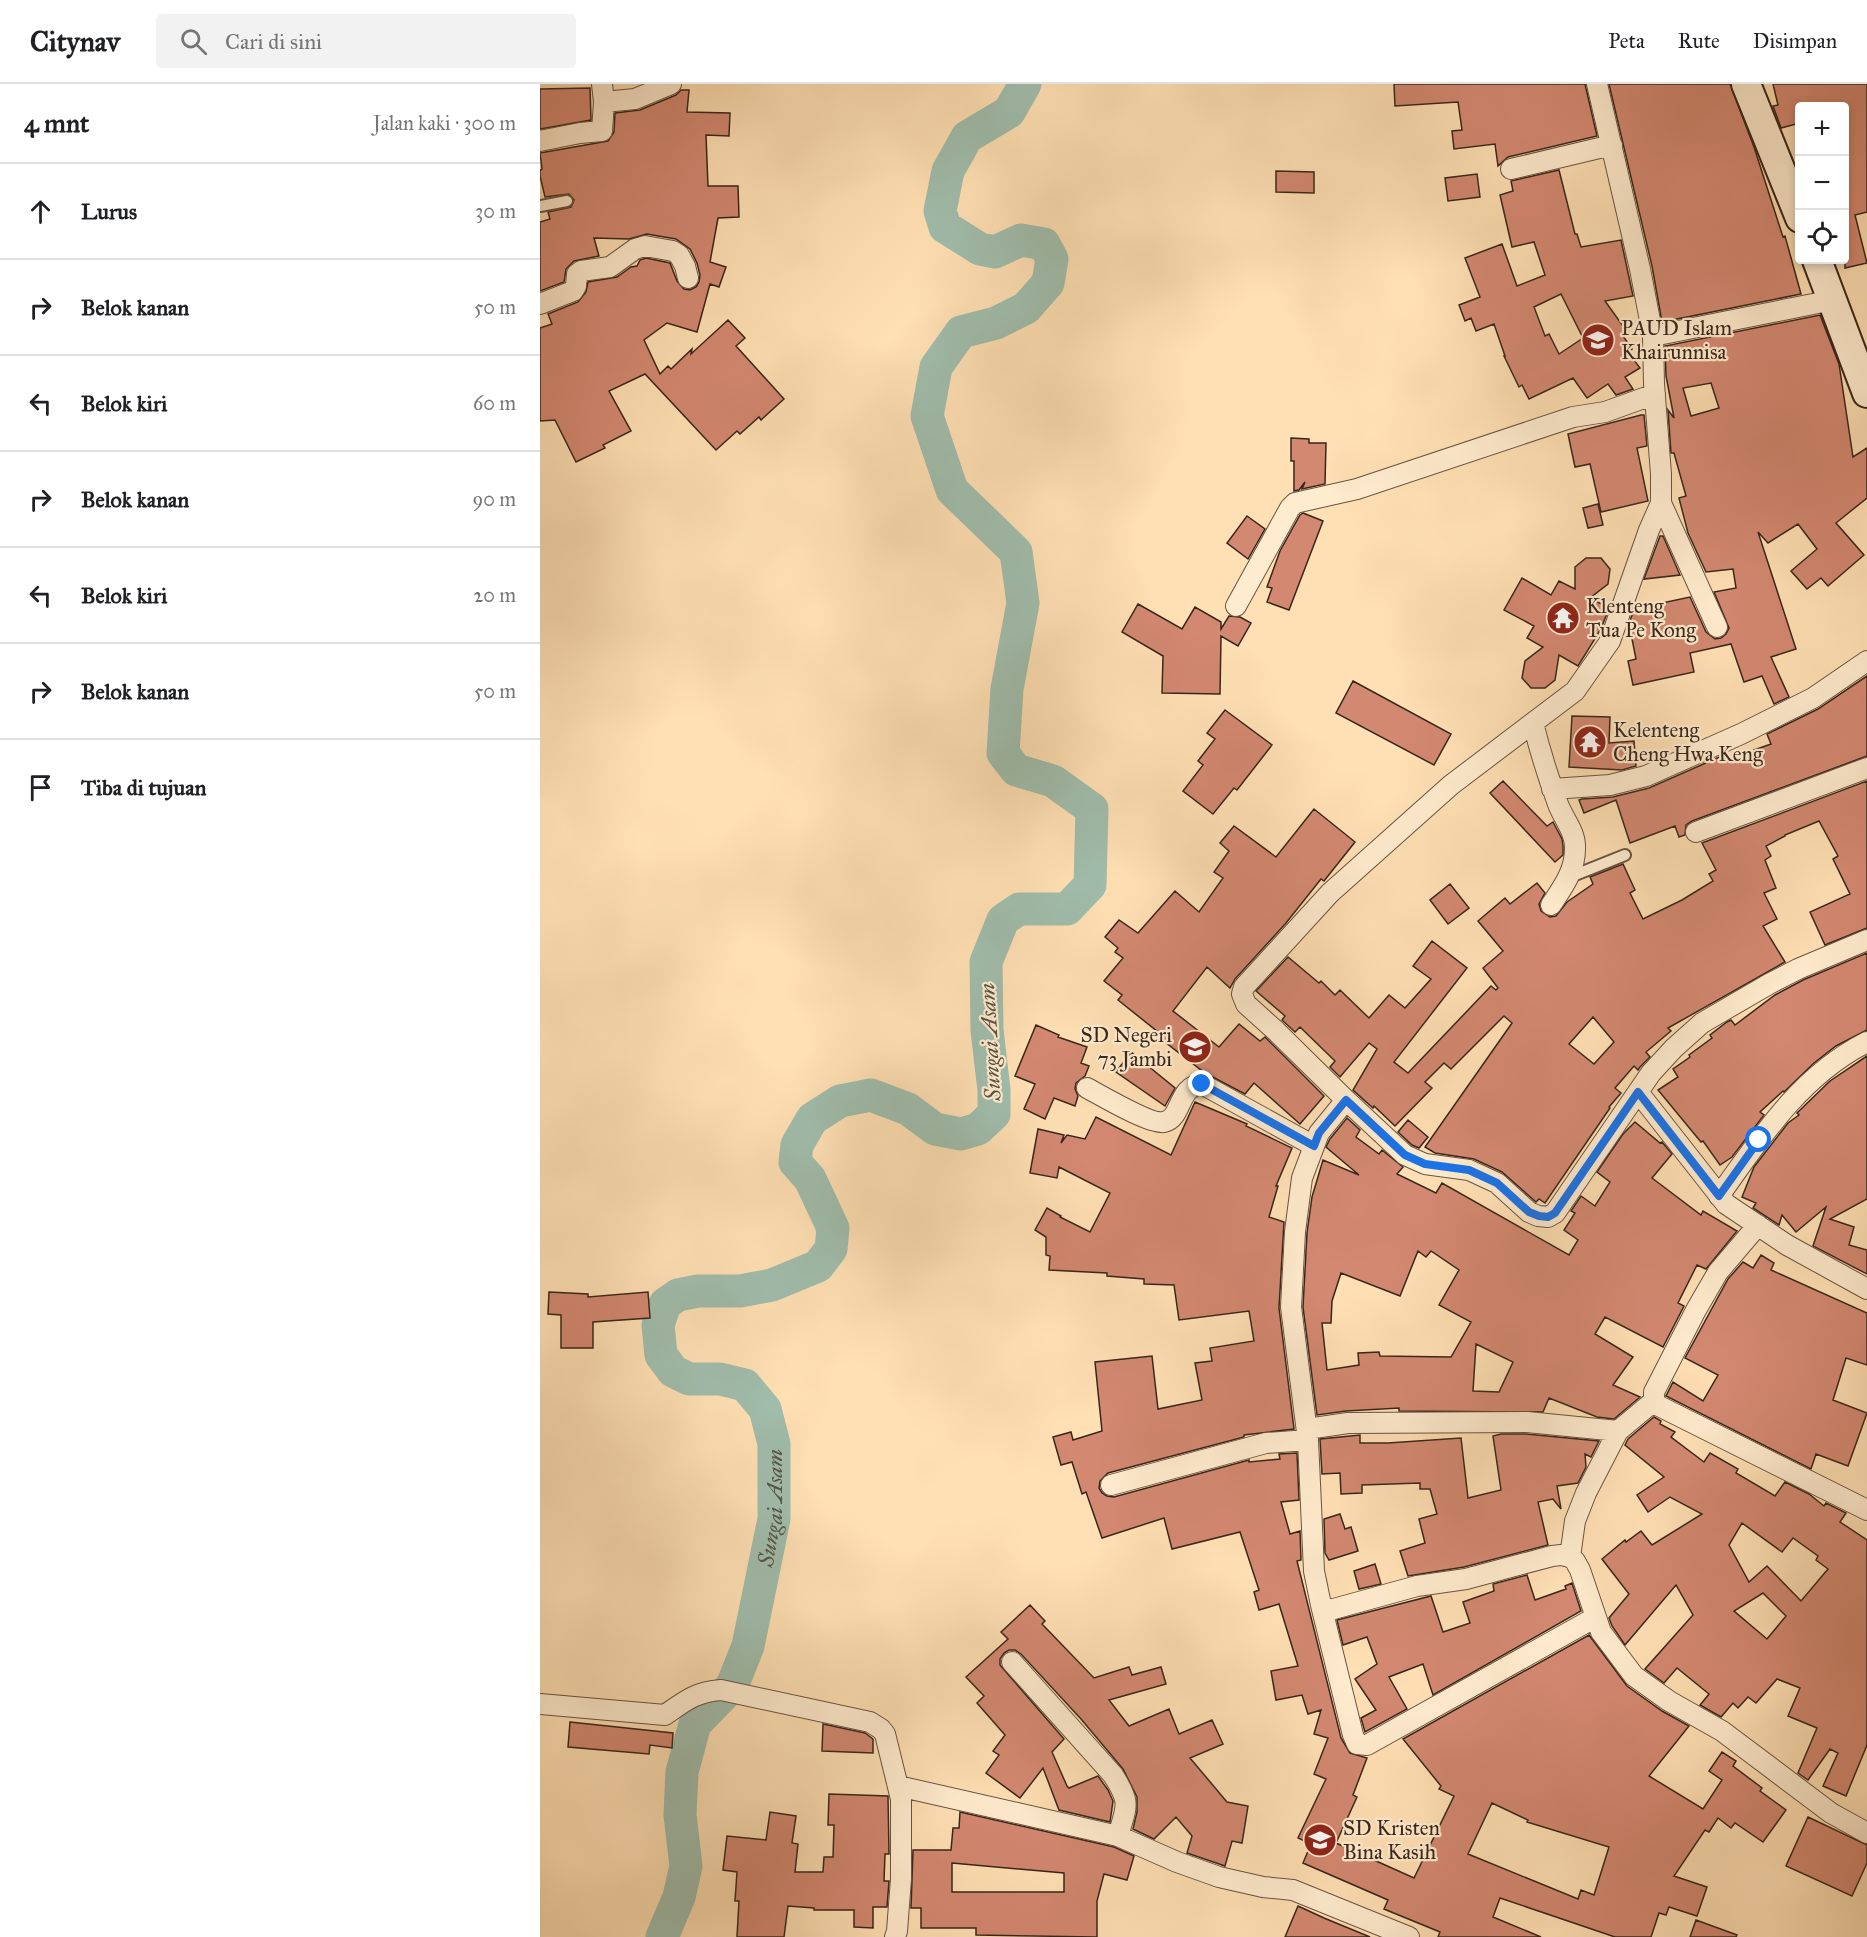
<!DOCTYPE html>
<html lang="id">
<meta charset="utf-8">
<style>
:root{--surface:#fff;--page:#f2f2f2;--text:#202124;--muted:#757577;--line:#e0e0e0}
body{margin:0;font-family:"IM FELL Great Primer",serif;background:var(--page);color:var(--text)}
.controls{position:absolute;right:18px;top:18px;display:grid;overflow:hidden;border-radius:6px;box-shadow:0 3px 9px #0003}
.controls button{width:54px;height:54px;display:grid;place-items:center;padding:0;border:0;border-bottom:2px solid var(--line);background:var(--surface);color:var(--text);font:30px sans-serif}
.stop{position:absolute;width:18px;height:18px;margin:-14px;border:4px solid #1a73e8;border-radius:50%;background:#fff}
.stop.end{background:#1a73e8;border-color:#fff;box-shadow:0 2px 6px #0008}
.list{margin:0;padding:0;list-style:none}
h2{display:flex;justify-content:space-between;align-items:center;height:78px;margin:0;padding:0 24px;font-size:26px}
h2 small{font-size:20px;font-weight:400;color:var(--muted)}
.list li{display:grid;grid-template-columns:39px 1fr auto;gap:18px;align-items:center;box-sizing:border-box;height:96px;padding:0 24px;border-top:2px solid var(--line)}
.list b{display:block;font-size:22px;white-space:nowrap}
.list em{font-size:20px;font-style:normal;color:var(--muted)}
.icon{flex:none;width:33px;height:33px;fill:none;stroke:currentColor;stroke-width:2;stroke-linecap:round;stroke-linejoin:round}
.map{position:relative;flex:none;width:1327px;height:1853px;overflow:hidden}
header{display:flex;align-items:center;gap:36px;box-sizing:border-box;height:84px;padding:0 30px;background:var(--surface);border-bottom:2px solid var(--line)}
header strong{font-size:28px}
nav{display:flex;gap:33px;margin-inline-start:auto;font-size:21px}
.search{width:420px;height:54px;background:var(--page);display:flex;align-items:center;gap:15px;box-sizing:border-box;padding:0 21px;border-radius:6px;color:var(--muted);font-size:22px}
main{display:flex}
aside{flex:1;background:var(--surface)}
.map>svg:first-child{display:block}
.lines{fill:none;stroke-linecap:round;stroke-linejoin:round}
.river{stroke:#a0bdac;stroke-width:33}
.building{fill:#d38871;stroke:#38261b;stroke-width:1.5;fill-rule:evenodd}
.lane-casing{stroke:#6a5441;stroke-width:14}
.street-casing{stroke:#6a5441;stroke-width:22}
.secondary-casing{stroke:#38261b;stroke-width:32}
.lane{stroke:#ffebce;stroke-width:10}
.street{stroke:#ffebce;stroke-width:20}
.secondary{stroke:#ffebce;stroke-width:28}
.route{stroke:#1a73e8;stroke-width:8}
.labels{text-anchor:middle;dominant-baseline:central;stroke-width:4.5;stroke-linejoin:round;paint-order:stroke}
.poi-label{font-size:21px;fill:#38261b;stroke:#ffebce;text-anchor:start}
.water-label{font-size:22px;font-style:italic;fill:#575346;stroke:#ffebce}
</style>
<header>
<strong>Citynav</strong>
<div class="search"><svg class="icon" aria-label="search" viewBox="0 0 24 24"><circle cx="10" cy="10" r="6"/><path d="M15 15l6 6"/></svg>Cari di sini</div>
<nav><a>Peta</a><a>Rute</a><a>Disimpan</a></nav>
</header>
<main>
<aside>
<h2>4 mnt<small>Jalan kaki · 300 m</small></h2>
<ul class="list">
<li><svg class="icon" aria-label="ahead" viewBox="0 0 24 24"><path d="M12 20V5M6 11l6-6 6 6"/></svg><div><b>Lurus</b></div><em>30 m</em></li>
<li><svg class="icon" aria-label="right" viewBox="0 0 24 24"><path d="M7 20v-9h11M14 6l5 5-5 5"/></svg><div><b>Belok kanan</b></div><em>50 m</em></li>
<li><svg class="icon" aria-label="left" viewBox="0 0 24 24"><path d="M17 20v-9H6M10 6l-5 5 5 5"/></svg><div><b>Belok kiri</b></div><em>60 m</em></li>
<li><svg class="icon" aria-label="right" viewBox="0 0 24 24"><path d="M7 20v-9h11M14 6l5 5-5 5"/></svg><div><b>Belok kanan</b></div><em>90 m</em></li>
<li><svg class="icon" aria-label="left" viewBox="0 0 24 24"><path d="M17 20v-9H6M10 6l-5 5 5 5"/></svg><div><b>Belok kiri</b></div><em>20 m</em></li>
<li><svg class="icon" aria-label="right" viewBox="0 0 24 24"><path d="M7 20v-9h11M14 6l5 5-5 5"/></svg><div><b>Belok kanan</b></div><em>50 m</em></li>
<li><svg class="icon" aria-label="arrive" viewBox="0 0 24 24"><path d="M6 21V4h12l-3 4 3 4H6"/></svg><div><b>Tiba di tujuan</b></div></li>
</ul>
</aside>
<div class="map">
<svg width="1327" height="1853" viewBox="0 0 1327 1853">
<rect width="100%" height="100%" fill="#ffe0b4"/>
<filter id="stains"><feTurbulence type="fractalNoise" baseFrequency=".00333" numOctaves="4"/><feColorMatrix values="0 0 0 0 .2 0 0 0 0 .09 0 0 0 0 .02 0 0 0 .5 -.17"/></filter>
<radialGradient id="worn" r=".72"><stop offset=".6" stop-color="#630" stop-opacity="0"/><stop offset="1" stop-color="#630" stop-opacity=".3"/></radialGradient>
<g class="lines">
<path class="river" id="s1" d="M122,1853l17,-40 7,-31 -6,-51 2,-43 13,-48 37,-38 16,-40 26,-127v-75l-9,-35 -20,-24 -25,-6h-31l-16,-8 -12,-16 -3,-30 7,-21 13,-9 20,-4h42l32,-6 46,-19 13,-17 2,-21 -23,-49 -15,-17 2,-17 15,-26 28,-18 31,-6 37,14 27,20 26,5 17,-5 16,-15v-24l-7,-60 -1,-68 17,-42 16,-11h48l23,-24 2,-76 -39,-28 -37,-11 -13,-17 4,-64 16,-86 -7,-51 -64,-62 -25,-74 9,-49 25,-35 35,-9 30,-15 22,-25 4,-24 -8,-15 -23,-4 -26,12 -15,-3 -35,-22 -5,-16 8,-40 19,-34 42,-25 16,-28"/>
</g>
<path class="building" d="M854,0h191l12,52 -89,21 -10,9 -3,-22 -41,5 -2,-18 10,-1 -4,-28 -63,4z
M1069,0h121l24,63 29,90 2,-1 16,58 -139,28 -10,-56z
M1233,0h94v128l-12,3 12,48 -22,5v-162h-45v17l-19,5 -8,-22 5,-1z
M50,4l1,32 -51,9v-40z
M141,6h8l-2,22 43,1 -1,23 -23,-1 2,51h30l1,31 -21,1 -8,44 16,5 -7,20 -9,-3 -13,48 -30,-9 -23,17 16,34 8,-8 3,3 21,-20 -1,5 37,-34 17,18 -9,8 48,53 -23,21 -2,-3 -19,17 -3,-3 -21,19 -71,-76 -36,17 22,40 -28,14 2,3 -29,14 -21,-42 -15,1v-93l12,-4 -4,-10 30,-12 8,-10 2,-10 29,-5 14,-10 6,-1 3,-6 6,-2 24,5 7,18 7,8 6,1 6,-3 3,-5 1,-7 -3,-12 -7,-14 -14,-10 -29,-5 -18,5 -35,-1 5,18 -25,5 -8,8 -2,13 -24,9v-69l10,-3 -2,-7 23,-5 3,-7 -5,-6 -24,3 -5,-21v-6l2,-1 -2,-16 68,-12 6,-9 1,-19 25,-3 36,-15z
M1019,86l16,64h2l4,13 40,-7 12,56 -28,5 23,32 -5,3 9,13 -4,3 12,16 -15,9 8,12 -17,6 -8,-11 -21,14 -14,-20 -44,21 -7,-14 -3,2 -15,-31h1l-11,-32 -18,7 -5,-13 -6,3 -6,-16 21,-8 -15,-39 37,-14 15,42 28,-11 -11,-33 -22,5 -12,-52 13,-4 -2,-10zM1021,210l22,44 -24,16 -10,-20 -4,2 -11,-29z
M736,87l38,1v21l-38,-1z
M937,90l3,23 -32,4 -3,-23z
M1280,231l19,49 14,93 14,-9v50l-31,25 28,32 -36,31 -7,-8 -14,11 -16,-18 26,-22 -19,-25 -30,19 -10,-11 38,117 -25,8 18,40 -15,7 -12,-28 -18,6 -13,-38 -41,9 4,19 -61,13 -5,-24 8,-2 -7,-35 5,-15 56,-12 16,35 9,7 6,-1 5,-4 3,-6 -15,-36 22,-4 -3,-19 -27,3 -18,-39 -9,-35 7,-2 -12,-43h-3l-3,-43 6,8 -8,-42 -1,-30zM1171,299l8,25 -28,8 -8,-28z
M1101,331h3l3,31 -10,2 11,53 -47,11 -11,-48 -15,3 -7,-33z
M751,354l18,1v4h17l-1,41 -23,5 3,-7 -6,8 -5,1v-30h-3z
M1058,420l5,21 -15,3 -5,-20z
M763,429l20,8 -34,89 -22,-8 5,-14 -5,-1 13,-36 20,-36z
M707,432l18,13 -17,30 -21,-16z
M1120,452h3l17,39 -36,4z
M1046,474h15l9,11 -2,15 -18,14 19,10 -8,21 -23,37 -19,-11 -4,25 -10,8h-14l-9,-10 3,-17 18,-14 -16,-9 7,-12 -30,-16 18,-32 29,17 8,-14 16,8v-22z
M598,520l44,25 13,-22 26,15v7l8,-13 11,1 11,6 -13,23 -17,-10 -1,58 -58,-1 1,-37 -41,-24z
M1327,592v80l-175,65 -6,4 -1,10 -6,2 -4,-11 -45,17 -14,-43 -32,13 -5,-13 3,-1 31,-2 36,-9 75,-33 3,7 29,-8 -2,-4 17,-6 -4,-10 51,-25z
M813,597l98,53 -17,31 -98,-52z
M685,626l47,35 -35,45 -3,-2 -21,26 -30,-23 20,-26 -5,-4 17,-22 -8,-6z
M1032,632l38,1 -1,26 25,-2 2,25 -14,4 -53,-3z
M963,697l44,45 6,-4 9,17 1,7v9l-8,7 -65,-69z
M1327,697v147l-42,17 -15,-33 40,-18 -17,-35 5,-3 -19,-35 -34,14v1l-19,10 5,10 -6,4 11,28 -12,5 13,26 -14,7 22,36 -117,66 3,3 -25,21 4,5 -10,10 -2,3 -4,-4 -19,22 6,5 -12,14 1,1 -65,95 -6,-4 -3,3 -34,-30 -28,-13 -39,-6 -10,-6 87,-124 -8,-7 -53,53 -7,-6 -19,19 7,6 -37,38 -21,-20 -1,2 -20,-18 24,-41 -8,-6 -29,34 -10,-10 5,-6 -35,-34 -5,5 -13,-12 3,-4 -29,-25 32,-34 31,26 2,-2 14,14 5,-5 29,28 20,-23 16,13 26,-29 -18,-13 19,-25 35,27 -73,94 14,11 83,-87 5,4 2,-2 -15,-20 20,-17 -25,-30 27,-23 5,6 27,-21 8,10 -6,11 2,7 9,6 6,-1 11,-14 26,-18 -3,-7 33,-13 12,26 -5,3 13,26 39,-19 31,-19 -4,-7 7,-4 -14,-27zM1053,933l21,25 -20,22 -25,-20z
M774,725l41,33 -31,39 -3,-2 -35,44 -51,56 -5,9 -23,-21 -34,44 46,36 20,-23 21,17 5,-4 59,59 -24,28 -46,-41 -9,11 -40,-21 -49,-38 2,-3 -40,-32 4,-5 -18,-14 19,-23 -8,-6 3,-4 -13,-11 14,-17 19,13 37,-42 24,21 24,-34 -9,-6 15,-21 -9,-8 14,-17 42,31z
M910,800l19,24 -21,16 -18,-24z
M1327,869v77l-31,16 -22,17 -30,29 -1,-1 -23,21 4,3 -32,42 -12,8 -17,-24 -2,1 -43,-52 20,-13 -5,-8 17,-12 -1,-2 23,-17 -2,-3 17,-13 4,-2 4,5 40,-30 28,-15z
M496,941l23,10 -1,2 29,10 -6,16 8,3 -4,10 -9,7 -1,6 3,7 -3,10 -21,-8 -9,21 -21,-10 11,-25 -20,-8z
M591,968l44,36 -10,18 -49,-34z
M1327,972v143l-37,20 24,8 -5,18 18,5v24l-54,-28 13,-39 -30,25 -14,-17 -3,10 -26,-17 3,-5 -14,-6 12,-30 34,-44 11,-8 -2,-2 33,-32z
M655,1018l52,22 -1,2 46,22 -16,38h2l-9,31 15,5 -5,86 15,121 -50,6v2l-136,36 -8,8 -1,7 3,5 5,3 7,1 135,-37v2l31,-3 -1,-5 18,-1 2,47 -18,2 9,32 10,-3 1,29 -4,1 44,177 9,15 17,5 -14,37 4,2 -21,46 78,35 40,-82 -15,-7 2,-3 -38,-47 186,-104 38,51 35,25 27,15 -40,50 54,33 19,-29 -13,-9 13,-19 14,9 -3,5 29,22 -2,3 26,19 -23,32 -28,-19 -4,5 -13,-10 -9,14 -4,-2 -31,46 33,11 -10,29 -28,-9 -3,8 -7,-2 -8,24h-36l-115,-39 -7,19 48,20h-103l2,-5 -56,-23 4,-9 -85,-37 8,-19 -13,-6 28,-59 -12,-5 14,-36 -14,-4 7,-24 -13,4 -6,-19 -26,5 -5,-29 27,-5 -19,-62 -20,6 -5,-18 5,-2 -19,-58 -68,17 -8,-31 -62,20 -16,-46 -4,2 -10,-32 -11,3 -8,-28 18,-5 2,8 29,-9 -7,-69 57,-6 6,53 44,-9 -7,-37 17,-2 -2,-13 44,-7 -5,-30 -70,9 -5,-35 -30,-1v-5l-37,-3v-3l-58,-3 1,-14 -4,-1v-18l-11,-7 12,-22 14,8 -1,1 30,15 20,-39 -51,-26 -2,11 -27,-5 8,-44 26,6 -3,8 6,-8 18,4 11,-22 75,38zM952,1719l36,17 -1,2 82,25 -15,48 -13,-5 -3,9 -110,-45z
M807,1034l13,12 -4,7 23,17 3,-4 21,17 -6,7 39,19 6,-10 127,72 9,-15 -14,-10 11,-17 -4,-2 10,-15 14,10 15,-24 -13,-10 26,-38 12,-12 25,21 2,-1 10,12 -20,24 49,37 2,-4 34,20 -31,38 -9,-4 -19,38 6,3 -21,41 -58,-30 -10,17 38,23 -20,28 27,12 -26,22 -17,-2 -48,-19 -6,14 -144,-1v-3l-53,3 -29,4 -14,-108 4,-74 5,-36 11,-37 36,15 -33,-28 4,-8zM878,1167l8,6 5,-6 28,19 -20,35 32,17 -20,35 -71,-1 -1,-4 -21,1 1,12 -32,5 -5,-47h9l1,-22 9,-28 59,23zM936,1260l37,18 -14,30 -26,-1z
M868,1036l20,17 -9,11 -7,-3 -14,-13z
M1221,1171l13,8 -3,7 96,43v52l-21,-7 -13,42 34,13 -19,53 -32,-12 -5,15 -145,-73 7,-14 30,19 15,-26 -33,-17 43,-79 15,-17 10,6z
M9,1208l39,2v3l60,-5 2,26 -57,4v26h-32v-33l-13,-1z
M1114,1333l7,4 -1,3 15,8 -4,5 33,25 6,-9 28,16 -2,4 39,23 10,-14 24,12 15,12 2,-3 20,10 -6,9 27,18v205l-21,51 -23,-10 15,-33 -8,-4 -22,31 -10,-7 19,-45 -29,-12 12,-28 -23,-9 -21,24 -8,-6 -10,11 -5,-5 -12,14 -21,-12 9,-11 -32,-26 -13,15 -19,-14 48,-54 -17,-30 -51,60 -13,-19 -3,-8 20,-24 -27,-35 23,-19 1,2 15,-11 11,14 50,-31 -32,-17 -22,15 -11,-17 27,-18 -39,-32 3,-6zM1202,1439l40,29 11,-14 25,18 -2,4 12,9 -27,32 -34,-35 -18,16 -20,-37zM1223,1509l23,23 -19,23 -33,-28z
M961,1350h25l73,7 -8,16 -6,-3 1,13 -8,16 -21,3 4,23 -8,-10 -15,3 10,43 -84,22 -56,9 -8,-25 25,-8 -6,-24 18,-5 -7,-25h-10v-6l-58,2v8l-21,1 -1,-21 -18,1 -2,-35 40,-4v8h28l73,-5 7,60 33,-8 -8,-54z
M800,1430l5,15 6,-2 7,24 -29,9 -4,-7 -1,-34z
M835,1480l6,20 -22,5 -5,-18z
M987,1491l8,25 31,-11 -1,-3 7,-3 9,28 -148,84 -10,-31 -34,13 18,32 -42,23 -4,-14 15,-8 -21,-31 22,-15 -10,-27 -24,8 -6,-25 94,-24 12,36 27,-9 -7,-21 31,-11 -1,-7z
M490,1521l15,16 -3,3 52,54 35,-11 3,8 29,-8 5,17 -57,16 20,26 40,-17 10,25 33,-14 11,24 -33,14 37,44 21,4 -6,37 -10,-2 -7,25 -38,-13 5,-17 -16,-19 -22,22 -21,-10 4,-17v-15l-14,-28 -42,-50 -60,-65 -6,-4h-6l-5,3 -4,6v6l64,74 -12,13 15,34 2,2 29,-12 10,14 5,11 -3,21 -51,-12 -16,-42 -23,30 -34,-25 13,-18 -6,-4 12,-16 -28,-32 7,-7 -18,-19 42,-38 -7,-7z
M30,1638l103,11 -1,15 -22,-3 -1,9 -81,-7z
M283,1640l42,9 8,6v14l-51,-2z
M289,1710l59,2 1,58h-4l-1,27h5l-2,26h-14v21l-19,-1v-17h-40v-2l-26,-2 -4,31h-47l2,-36h-4l2,-29 -14,-2 4,-34 39,4 4,-28 26,4 -4,27 6,1 -3,28h28l1,-15h9l1,-32h-6z
M420,1728l154,35 20,9 -7,24 -23,-6 -7,27v36l-121,-2v-7h-55v-20h-10l2,-58h38l2,-22h6zM412,1779l112,10v19h-112z
M1268,1733l59,28v18l-15,33 -66,-30z
M758,1822l26,12 46,19h-85z
M1156,1836l41,15 -1,2h-46z"/>
<g class="lines">
<defs>
<path id="lane" d="M0,122l27,-5
M1030,793l55,-22"/>
<path id="street" d="M1057,0l43,185 13,67 1,48 7,90v29l-12,27 -39,111 -35,50 -124,94 -121,108 -86,94 -2,7 4,10 30,27 70,69 59,55 20,9 44,6 28,13 32,29 9,4 10,1 7,-4 96,-140 23,-25 28,-25 67,-39 29,-15 69,-29
M64,18l31,-3 36,-15
M0,57l40,-8 22,-2 2,-29 -2,-18
M971,85l101,-24
M0,220l33,-13 3,-5 1,-12 4,-3 29,-4 25,-18 10,-3 28,5 6,4 6,11 3,12
M1113,252l180,-36
M1121,419l56,124
M696,522l54,-98 5,-5 62,-14 216,-72 32,-5 50,-18
M993,639c7,28 15,54 25,81 5,14 17,27 17,42 1,24 -12,41 -24,59
M1012,705l58,-4 36,-9 95,-42 72,-36 54,-37
M1156,748l171,-64
M547,1004c15,8 64,37 77,34 19,-4 13,-36 38,-38l112,62
M1098,1008l88,112 61,41 80,44
M806,1016l-27,33 -17,45 -7,54 -4,75 17,133 6,131 7,34 9,5 87,-24 49,-7 86,-23 9,-1 9,2 5,4 5,9 21,62 33,44 35,25 53,30 109,82 36,20
M1179,1112c42,-59 82,-121 148,-154
M1114,1317l5,5 208,104
M767,1345l41,-6 179,-1 91,9 36,-30v-9l42,-82 22,-38 40,-47
M571,1401l155,-42 42,-3
M1030,1473l5,-36 11,-28 32,-62
M781,1521l32,130 4,9 10,1 229,-128
M472,1578l101,113c18,28 14,30 5,61
M0,1620l125,11c20,-14 30,-23 56,-25l149,32 11,7 4,5 16,65v80l-4,52 -2,6
M358,1702l220,50 59,26 42,15 44,10 30,3 116,47"/>
<path id="secondary" d="M1206,0l54,134
M1277,176l50,133"/>
</defs>
<use href="#lane" class="lane-casing"/>
<use href="#street" class="street-casing"/>
<use href="#secondary" class="secondary-casing"/>
<use href="#lane" class="lane"/>
<use href="#street" class="street"/>
<use href="#secondary" class="secondary"/>
</g>
<g class="lines">
<path class="route" d="M662,1000l112,62 5,-13 27,-33 59,55 20,9 44,6 28,13 32,29 10,4 9,1 7,-4 83,-121 81,104 40,-56"/>
</g>
<defs>
<symbol id="school-disc" viewBox="-11 -11 22 22"><circle r="9.5" fill="#8f2418" stroke="#ffebce"/><path d="M0-5L7-2L0 1L-7-2ZM-4 1L0 2.5L4 1V4Q0 6-4 4Z" fill="#fff"/></symbol>
<symbol id="temple-disc" viewBox="-11 -11 22 22"><circle r="9.5" fill="#8f2418" stroke="#ffebce"/><path d="M0-6L5-2H3V0L6.5 2.5H4V6H1.5V3h-3V6H-4V2.5H-6.5L-3 0V-2H-5Z" fill="#fff"/></symbol>
</defs>
<g fill-rule="evenodd">
<use href="#school-disc" x="1039" y="237" width="38" height="38"/>
<use href="#temple-disc" x="1004" y="515" width="38" height="38"/>
<use href="#temple-disc" x="1031" y="639" width="38" height="38"/>
<use href="#school-disc" x="636" y="944" width="38" height="38"/>
<use href="#school-disc" x="761" y="1737" width="38" height="38"/>
</g>
<g class="labels">
<g class="poi-label">
<text x="1081" y="244">PAUD Islam<tspan x="1081" dy="24">Khairunnisa</tspan></text>
<text x="1046" y="522">Klenteng<tspan x="1046" dy="24">Tua Pe Kong</tspan></text>
<text x="1073" y="646">Kelenteng<tspan x="1073" dy="24">Cheng Hwa Keng</tspan></text>
<text x="632" y="951" text-anchor="end">SD Negeri<tspan x="632" dy="24">73 Jambi</tspan></text>
<text x="803" y="1744">SD Kristen<tspan x="803" dy="24">Bina Kasih</tspan></text>
</g>
<g class="water-label">
<text transform="translate(450 958) rotate(-93)">Sungai Asam</text>
<text stroke="none"><textPath href="#s1" startOffset="456">Sungai Asam</textPath></text>
</g>
</g>
<rect width="100%" height="100%" filter="url(#stains)"/>
<rect width="100%" height="100%" fill="url(#worn)"/>
</svg>
<div class="controls">
<button>+</button>
<button>−</button>
<button><svg class="icon" aria-label="locate" viewBox="0 0 24 24"><circle cx="12" cy="12" r="6"/><path d="M12 2v4M12 18v4M2 12h4M18 12h4"/></svg></button>
</div>
<div class="stop" style="left:1219px;top:1056px"></div>
<div class="stop end" style="left:662px;top:1000px"></div>
</div>
</main>
